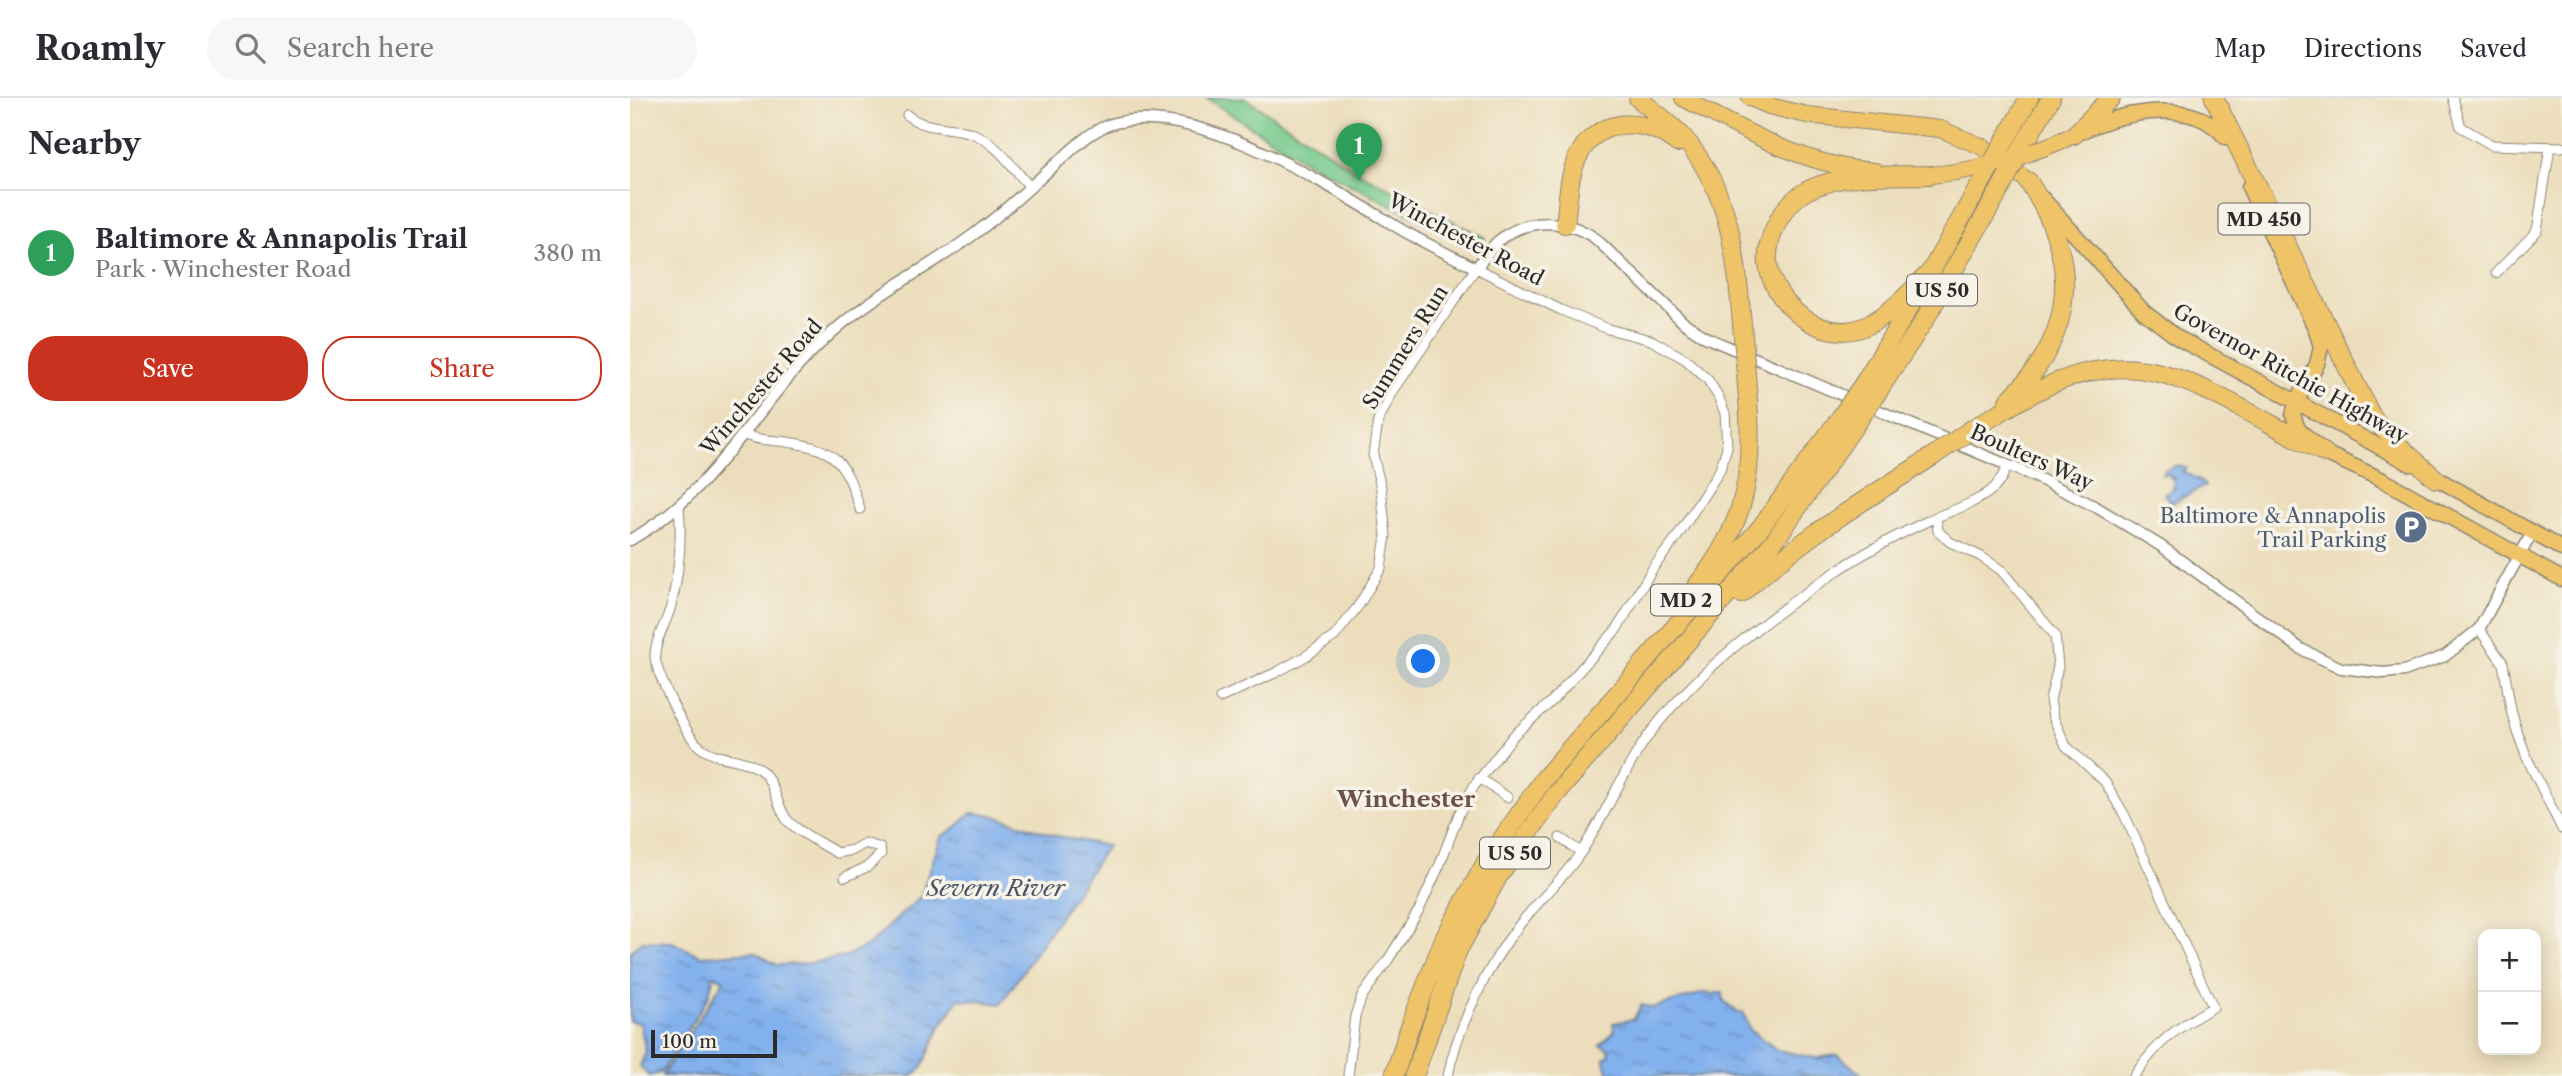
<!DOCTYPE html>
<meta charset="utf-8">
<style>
:root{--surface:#fff;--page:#f7f7f7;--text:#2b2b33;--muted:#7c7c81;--line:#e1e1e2;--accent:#c8321e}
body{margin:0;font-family:"Libre Caslon Text",serif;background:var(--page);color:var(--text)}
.controls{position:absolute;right:21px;bottom:21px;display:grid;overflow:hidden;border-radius:14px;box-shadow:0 4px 18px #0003}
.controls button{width:63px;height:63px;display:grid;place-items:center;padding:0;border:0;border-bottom:2px solid var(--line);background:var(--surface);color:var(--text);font:35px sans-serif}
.scale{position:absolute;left:21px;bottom:18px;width:126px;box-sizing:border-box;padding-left:7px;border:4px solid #2b2b2b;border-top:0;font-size:19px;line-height:24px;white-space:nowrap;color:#2b2b2b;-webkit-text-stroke:5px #f7f3e8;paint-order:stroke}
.you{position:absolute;left:794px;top:564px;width:24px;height:24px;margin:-18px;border:5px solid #fff;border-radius:50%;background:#1a73e8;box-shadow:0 0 0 10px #1a73e833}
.badge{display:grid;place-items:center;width:46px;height:46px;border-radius:50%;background:var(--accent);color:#fff;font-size:23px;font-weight:700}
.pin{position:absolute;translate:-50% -58px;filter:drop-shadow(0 2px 4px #0008)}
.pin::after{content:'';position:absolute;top:37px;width:24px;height:21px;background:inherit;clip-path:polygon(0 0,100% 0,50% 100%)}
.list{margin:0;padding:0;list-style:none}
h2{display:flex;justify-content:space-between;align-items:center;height:91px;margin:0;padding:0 28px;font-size:30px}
h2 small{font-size:23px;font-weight:400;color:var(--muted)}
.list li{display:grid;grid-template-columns:46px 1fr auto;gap:21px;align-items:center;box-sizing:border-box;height:126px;padding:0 28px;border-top:2px solid var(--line)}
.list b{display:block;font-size:26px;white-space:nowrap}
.list p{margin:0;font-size:23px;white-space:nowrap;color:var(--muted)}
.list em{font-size:23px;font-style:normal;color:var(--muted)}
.actions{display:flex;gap:14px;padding:21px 28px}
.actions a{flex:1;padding:16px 0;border:2px solid var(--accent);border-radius:28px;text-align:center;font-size:24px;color:var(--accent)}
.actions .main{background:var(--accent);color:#fff}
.icon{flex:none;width:38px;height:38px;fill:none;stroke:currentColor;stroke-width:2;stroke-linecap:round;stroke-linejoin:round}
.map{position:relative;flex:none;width:1932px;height:978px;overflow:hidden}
header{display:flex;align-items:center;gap:42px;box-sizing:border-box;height:98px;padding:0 35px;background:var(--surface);border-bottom:2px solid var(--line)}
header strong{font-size:33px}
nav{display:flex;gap:38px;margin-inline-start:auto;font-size:24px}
.search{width:490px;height:63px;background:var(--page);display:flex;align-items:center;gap:18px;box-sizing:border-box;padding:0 24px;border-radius:38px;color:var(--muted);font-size:26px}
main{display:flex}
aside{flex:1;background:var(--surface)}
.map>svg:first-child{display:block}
.green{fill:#77ca8d;stroke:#517a5c;stroke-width:2}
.water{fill:url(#water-ripples);stroke:#576e8c;stroke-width:2}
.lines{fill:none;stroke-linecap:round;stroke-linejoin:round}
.minor-casing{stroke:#8c8474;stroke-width:11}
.tertiary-casing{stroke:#8c8474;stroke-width:13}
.primary-casing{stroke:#8c8474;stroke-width:17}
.trunk-casing{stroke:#8c8474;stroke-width:18}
.motorway-casing{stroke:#8c8474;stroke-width:20}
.minor{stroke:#fff;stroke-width:9}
.tertiary{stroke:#fff;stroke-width:10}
.primary{stroke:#efc469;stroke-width:14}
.trunk{stroke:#efc469;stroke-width:16}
.motorway{stroke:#efc469;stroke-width:18}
.trunk-bridge-casing{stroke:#8c8474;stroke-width:18;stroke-linecap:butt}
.motorway-bridge-casing{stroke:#8c8474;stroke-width:20;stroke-linecap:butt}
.trunk-bridge{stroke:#efc469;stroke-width:16}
.motorway-bridge{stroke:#efc469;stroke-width:18}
.labels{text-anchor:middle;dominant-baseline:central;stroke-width:7;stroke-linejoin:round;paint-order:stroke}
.shield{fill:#f7f3e8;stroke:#686764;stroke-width:2}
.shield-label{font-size:19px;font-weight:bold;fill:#2b2b2b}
.street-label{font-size:21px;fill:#2b2b2b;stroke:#f7f3e8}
.service-label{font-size:21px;fill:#4e5e75;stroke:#f7f3e8;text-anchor:end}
.neighbourhood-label{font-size:23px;font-weight:bold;fill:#6d5246;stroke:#f7f3e8}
.water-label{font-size:23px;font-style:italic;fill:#455365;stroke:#f7f3e8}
</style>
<header>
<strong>Roamly</strong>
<div class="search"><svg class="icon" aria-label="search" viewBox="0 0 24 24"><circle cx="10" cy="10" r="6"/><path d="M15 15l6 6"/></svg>Search here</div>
<nav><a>Map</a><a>Directions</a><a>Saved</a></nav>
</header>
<main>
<aside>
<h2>Nearby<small></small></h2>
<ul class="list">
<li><span class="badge" style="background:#2e9e5b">1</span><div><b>Baltimore &amp; Annapolis Trail</b><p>Park · Winchester Road</p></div><em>380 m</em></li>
</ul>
<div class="actions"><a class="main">Save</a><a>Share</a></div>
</aside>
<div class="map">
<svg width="1932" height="978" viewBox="0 0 1932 978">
<defs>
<pattern id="water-ripples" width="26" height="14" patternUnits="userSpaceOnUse" patternTransform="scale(1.75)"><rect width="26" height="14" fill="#83b1ed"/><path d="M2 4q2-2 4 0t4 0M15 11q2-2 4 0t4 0" fill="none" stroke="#6b90c0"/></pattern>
</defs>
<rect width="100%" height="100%" fill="#f7f3e8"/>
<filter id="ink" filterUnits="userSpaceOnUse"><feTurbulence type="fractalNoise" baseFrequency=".0143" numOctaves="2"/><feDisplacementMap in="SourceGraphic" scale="14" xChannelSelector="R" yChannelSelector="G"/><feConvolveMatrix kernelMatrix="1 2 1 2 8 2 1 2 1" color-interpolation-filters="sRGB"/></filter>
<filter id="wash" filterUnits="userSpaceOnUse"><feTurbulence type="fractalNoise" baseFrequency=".00686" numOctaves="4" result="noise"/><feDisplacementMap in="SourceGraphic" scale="28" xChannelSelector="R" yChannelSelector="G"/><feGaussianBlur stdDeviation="1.57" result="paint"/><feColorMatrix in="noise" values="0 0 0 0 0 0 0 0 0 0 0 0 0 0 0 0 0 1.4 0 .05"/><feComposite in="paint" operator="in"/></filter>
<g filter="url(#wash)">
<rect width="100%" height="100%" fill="#ecdebc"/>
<path class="green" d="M576,0h39l113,74 127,66 -7,11 -168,-85z"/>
<path class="water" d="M1548,367l8,3 -3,3c7,6 15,6 22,15l-35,18 -1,-5 -5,-5 11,-7 -2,-2 1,-7h-4v-4l-8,1 3,-5z
M341,715l21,2 65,21 50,10 -106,158 -42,-5 -19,28 -18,41 -10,8h-250l62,-96 -10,-5 -6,22 -47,76 -12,3 -9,-10 6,-14 -6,-29 -10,-2v-69l12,-11 30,1 29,14 53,-4 23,13 27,-1 40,-7 24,-11 53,-50 20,-59 14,-9z
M1077,894l7,3 2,-2h7v7l15,13 5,-1 7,18 27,20 37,8 24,-3 25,21h-250l-5,-5 -4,-12 6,-5 -1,-5 -9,-4 15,-14 -2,-8 21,-4 7,-14 11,3z"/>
</g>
<g filter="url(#ink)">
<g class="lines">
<defs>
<path id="minor" d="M1823,0l8,29 31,18 70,2
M277,17c19,16 45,10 67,19 23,9 40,35 56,53
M1866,175l41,-42 13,-84
M115,337c16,6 26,5 42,7 51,7 58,20 73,67
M49,408c3,33 0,68 -8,100 -4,16 -17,35 -16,51 2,18 31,79 45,90 19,15 47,9 64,26 12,13 13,35 24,48 13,13 33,22 49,32l16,-3 12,-7 15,5 1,6 -14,13 -22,10
M1306,419l2,14 12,11 30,14 21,14 54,65 3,32 -8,33 3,17 13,29 39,36 19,32 89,193c-39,23 -53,32 -79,69
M1849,531l24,34 8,47 6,21 10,27 35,71
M590,600l57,-26 29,-16 29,-20 24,-31 22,-37 5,-32 -5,-48 -8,-33 5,-34 16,-31 82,-122 85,42 47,19 43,11 34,19 23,21 10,16 7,17 2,34 -7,23 -43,67 -24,31 -36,61 -65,72 -38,34 -40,51 -15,28 -19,50 -21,46 -31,50 -26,36 -7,20 -7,60
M849,680l28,19
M930,740l21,14
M818,978c9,-49 41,-113 72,-152 19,-24 42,-44 59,-69 25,-36 41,-78 66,-115 49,-67 118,-118 186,-165 32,-22 66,-40 101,-56 21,-9 45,-16 62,-31 6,-6 10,-15 14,-22"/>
<path id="tertiary" d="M0,442c75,-41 115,-115 171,-177 19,-20 40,-40 63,-56 38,-28 81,-49 118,-79 27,-20 51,-44 76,-66 16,-14 30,-29 50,-37 83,-27 215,57 284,99 27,17 56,30 84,44 7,-8 13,-18 21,-26 28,-25 70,-24 99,-3l88,84 21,14 335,142 56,28 65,39 140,103 40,19 42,5 21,-2 41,-15 34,-27 53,-96"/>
<path id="primary" d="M1452,33c46,-21 112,-33 143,6
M1619,89l67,143 5,17 -4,17 -20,37 -4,14 5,14 27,24 58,27 179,99
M1413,101l101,113 34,26 233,126
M1799,376l133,75"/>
<path id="trunk" d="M1053,0c60,32 123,69 192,73
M1120,0l19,8 38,9 133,14 43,18 45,34"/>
<path id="motorway" d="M1008,0c15,13 32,25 45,39 48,55 53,118 59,187
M1584,0l158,319 29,31 35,31
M1444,37l37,-37
M1377,39l22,-39
M1392,50l29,-50
M1300,77c-39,1 -85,-3 -122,15 -28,15 -48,56 -37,87 14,38 60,68 99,47 24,-13 42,-34 61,-53
M935,126c3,-21 3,-46 12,-65 19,-43 67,-43 100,-16
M1234,285l67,-112 54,-95
M1249,292l45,-69 77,-133
M1378,303c70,-67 72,-142 20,-220
M1342,331c28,-16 55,-35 85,-47 74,-30 122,-7 188,28 26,14 53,29 80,43
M1068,486c52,-65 56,-117 49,-197
M1111,496c57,-54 126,-95 192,-138
M764,978l15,-47 35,-90 42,-77 57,-82 218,-253 79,-109
M784,978l43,-124 42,-77 58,-82 218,-253 80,-115"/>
</defs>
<use href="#minor" class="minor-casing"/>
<use href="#tertiary" class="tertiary-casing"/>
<use href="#primary" class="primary-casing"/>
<use href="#trunk" class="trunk-casing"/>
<use href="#motorway" class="motorway-casing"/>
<use href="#minor" class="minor"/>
<use href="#tertiary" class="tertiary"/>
<use href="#primary" class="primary"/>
<use href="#trunk" class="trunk"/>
<use href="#motorway" class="motorway"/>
<defs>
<path id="trunk-bridge" d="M1300,77c51,-4 98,-19 144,-40"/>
<path id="motorway-bridge" d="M1355,78l22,-39
M1371,90l21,-40
M1112,226l5,63
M1210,320l24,-35
M1225,327l24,-35
M1303,358l39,-27"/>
</defs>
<use href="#trunk-bridge" class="trunk-bridge-casing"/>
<use href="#motorway-bridge" class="motorway-bridge-casing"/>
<use href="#trunk-bridge" class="trunk-bridge"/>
<use href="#motorway-bridge" class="motorway-bridge"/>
</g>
</g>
<defs>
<symbol id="parking-disc" viewBox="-11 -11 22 22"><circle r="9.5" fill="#5c6f8a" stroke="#f7f3e8"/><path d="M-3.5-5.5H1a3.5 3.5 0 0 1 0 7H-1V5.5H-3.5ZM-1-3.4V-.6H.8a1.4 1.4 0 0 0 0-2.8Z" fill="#fff"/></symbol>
</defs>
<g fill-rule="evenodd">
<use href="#parking-disc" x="1762" y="410" width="38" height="38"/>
</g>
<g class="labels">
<g class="shield">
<rect x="1588.5" y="105.5" width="91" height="31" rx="5"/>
<rect x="1277" y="176.5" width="70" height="31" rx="5"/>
<rect x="1021" y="486.5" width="70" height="31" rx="5"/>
<rect x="850" y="739.5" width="70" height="31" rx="5"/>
</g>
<g class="shield-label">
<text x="1634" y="121">MD 450</text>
<text x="1312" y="192">US 50</text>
<text x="1056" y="502">MD 2</text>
<text x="885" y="755">US 50</text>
</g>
<g class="street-label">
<text transform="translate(836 141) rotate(28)">Winchester Road</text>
<text transform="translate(775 249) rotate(-58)">Summers Run</text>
<text transform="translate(1661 275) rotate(29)">Governor Ritchie Highway</text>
<text transform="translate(131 289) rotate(-49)">Winchester Road</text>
<text transform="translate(1402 359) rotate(24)">Boulters Way</text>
</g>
<g class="service-label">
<text x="1756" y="417">Baltimore &amp; Annapolis<tspan x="1756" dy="24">Trail Parking</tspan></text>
</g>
<g class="neighbourhood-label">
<text x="776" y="701">Winchester</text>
</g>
<g class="water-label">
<text x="366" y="790">Severn River</text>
</g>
</g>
</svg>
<div class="controls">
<button>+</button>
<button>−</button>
</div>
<div class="scale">100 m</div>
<div class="you"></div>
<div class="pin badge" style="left:729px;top:83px;background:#2e9e5b">1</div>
</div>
</main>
